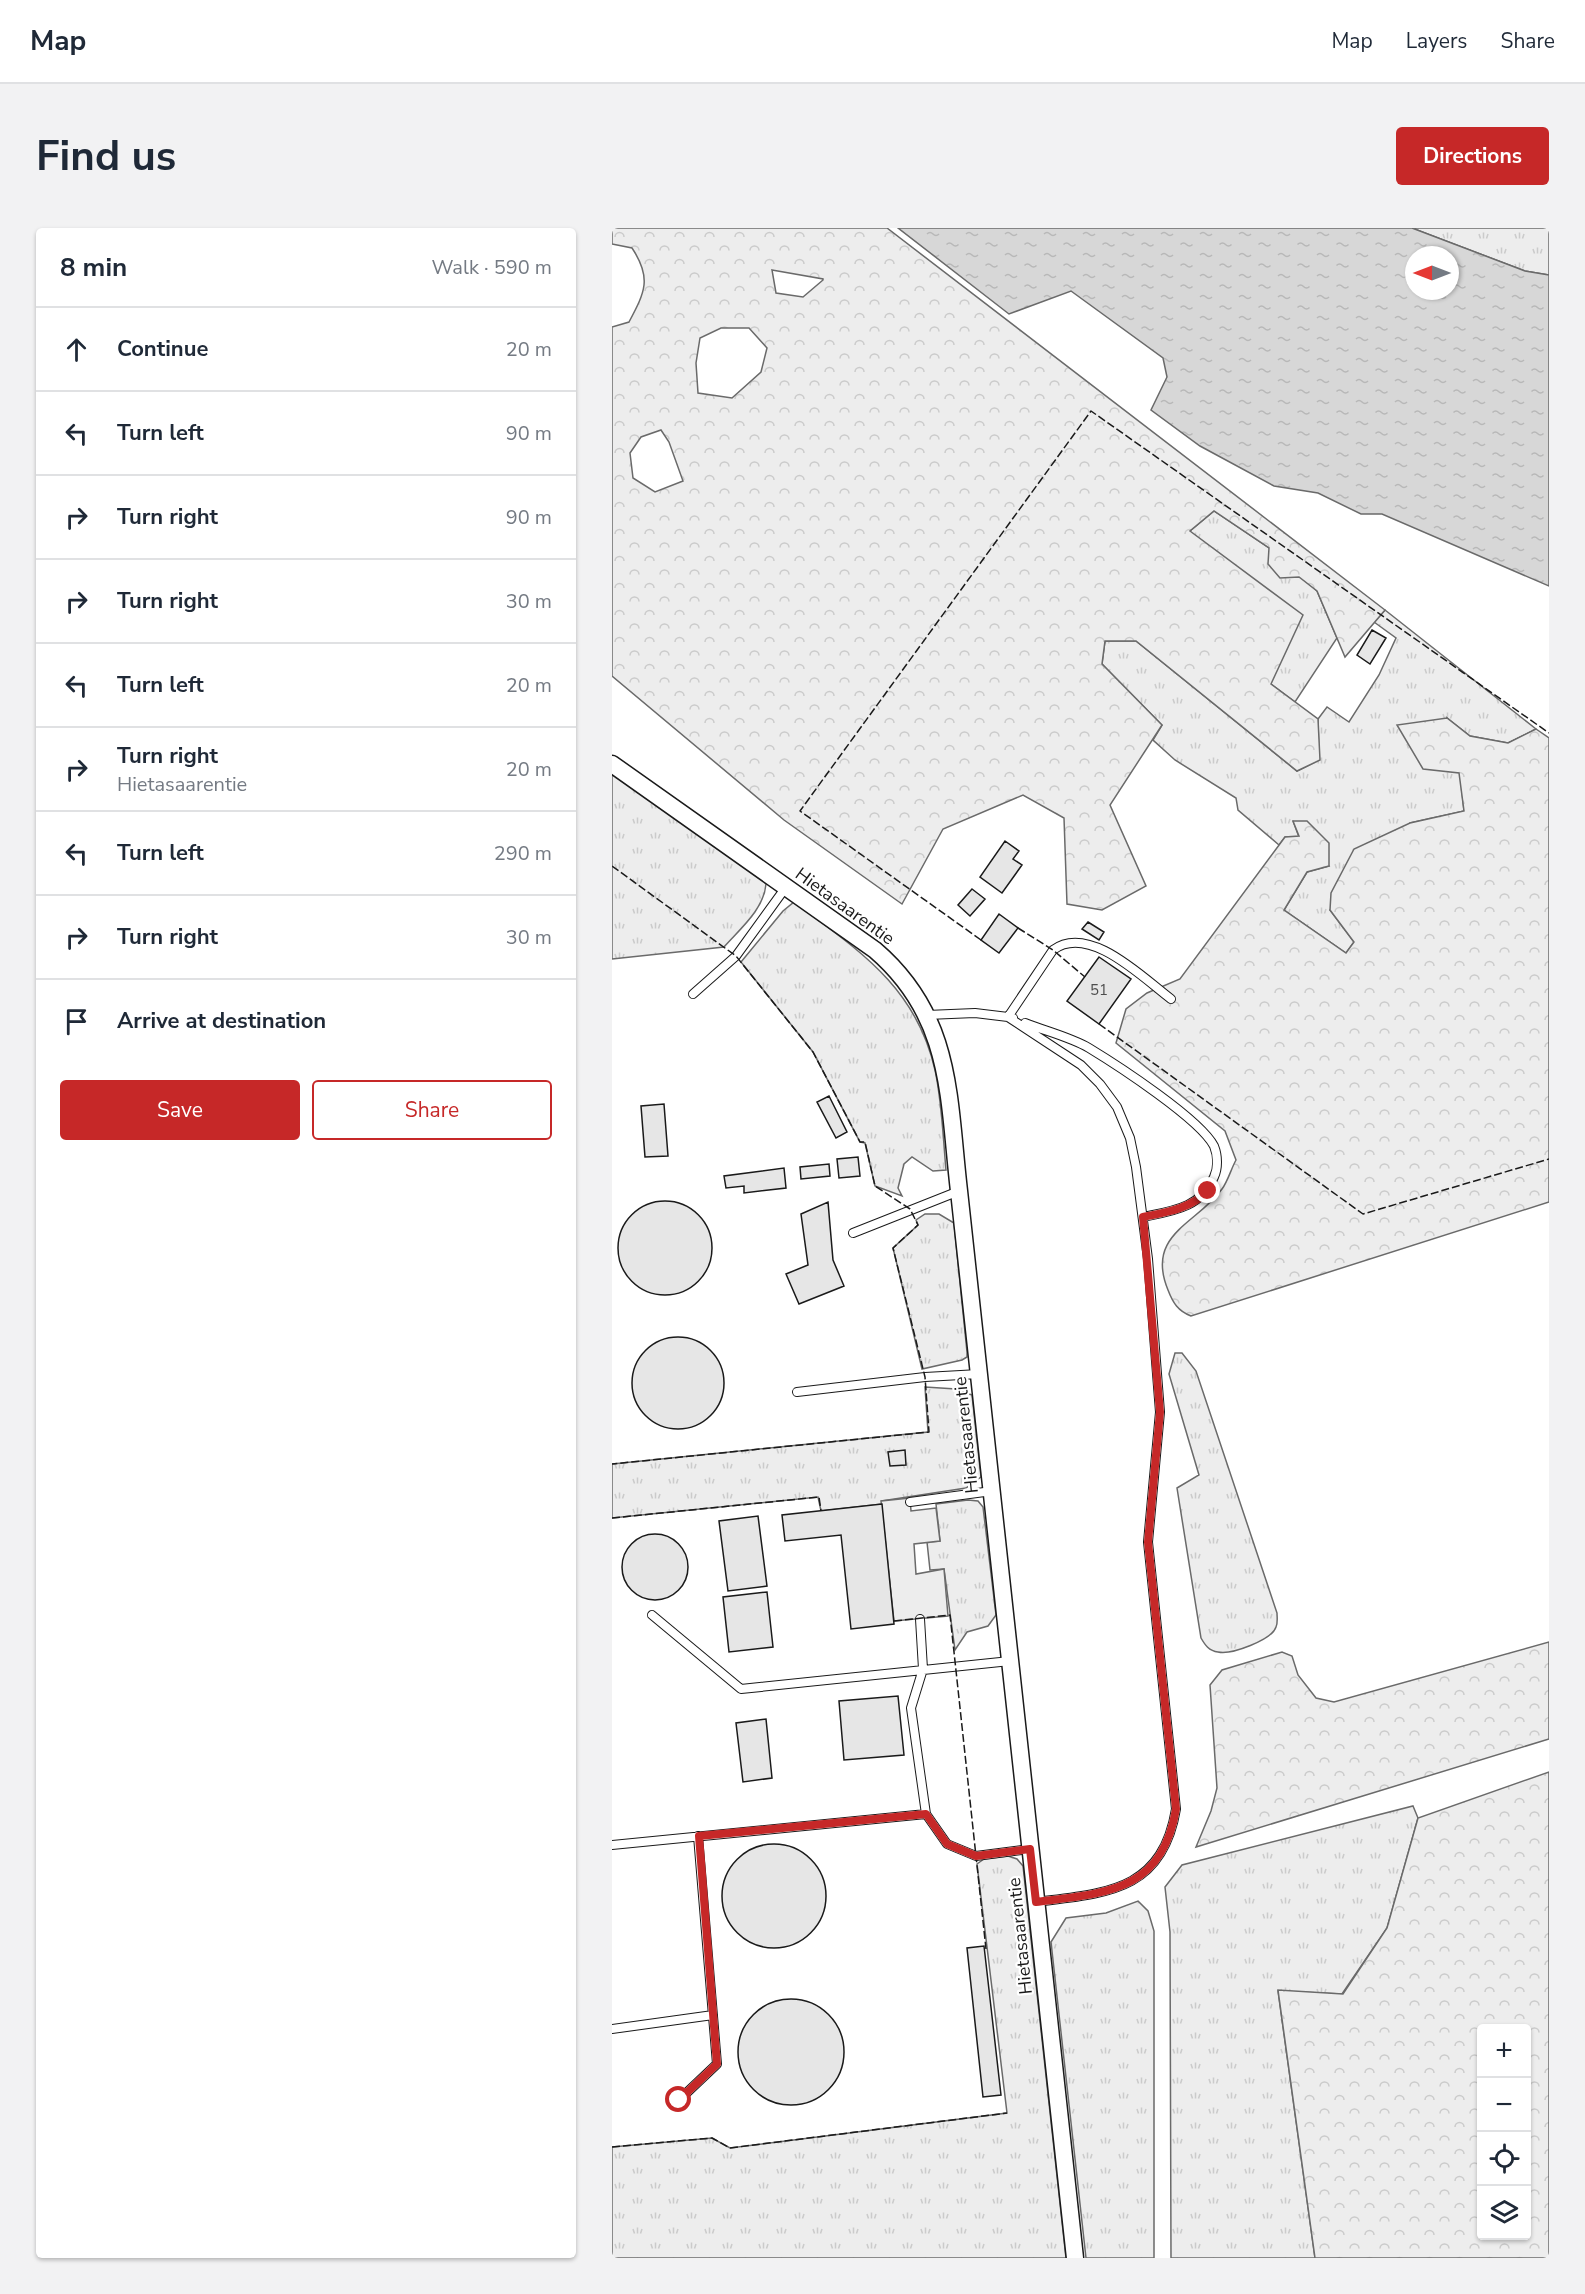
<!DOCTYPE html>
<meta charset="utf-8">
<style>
:root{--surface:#fff;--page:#f2f2f3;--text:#1f2937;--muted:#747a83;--line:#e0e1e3;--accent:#c62828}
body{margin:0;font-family:"Nunito Sans",sans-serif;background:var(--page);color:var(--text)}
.controls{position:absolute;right:18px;bottom:18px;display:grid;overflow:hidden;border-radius:6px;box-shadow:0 2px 4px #0004}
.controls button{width:54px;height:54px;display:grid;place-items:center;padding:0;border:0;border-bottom:2px solid var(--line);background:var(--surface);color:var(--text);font:30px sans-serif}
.compass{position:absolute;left:793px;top:18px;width:54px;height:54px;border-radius:50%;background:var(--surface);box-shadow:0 2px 4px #0004;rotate:270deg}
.stop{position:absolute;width:18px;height:18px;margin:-14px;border:4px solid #c62828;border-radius:50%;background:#fff}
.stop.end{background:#c62828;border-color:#fff;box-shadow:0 2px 6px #0008}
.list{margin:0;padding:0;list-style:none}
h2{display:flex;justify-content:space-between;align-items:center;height:78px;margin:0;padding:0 24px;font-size:26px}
h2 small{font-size:20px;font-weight:400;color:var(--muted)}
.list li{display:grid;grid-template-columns:39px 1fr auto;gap:18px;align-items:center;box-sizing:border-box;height:84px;padding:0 24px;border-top:2px solid var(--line)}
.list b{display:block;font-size:22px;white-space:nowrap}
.list p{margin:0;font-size:20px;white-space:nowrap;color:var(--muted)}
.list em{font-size:20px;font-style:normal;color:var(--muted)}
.actions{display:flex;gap:12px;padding:18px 24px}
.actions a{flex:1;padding:14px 0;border:2px solid var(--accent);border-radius:6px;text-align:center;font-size:21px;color:var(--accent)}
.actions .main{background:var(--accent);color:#fff}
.icon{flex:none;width:33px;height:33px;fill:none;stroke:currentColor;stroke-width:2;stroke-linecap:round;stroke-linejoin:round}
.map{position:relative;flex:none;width:937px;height:2030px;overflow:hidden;border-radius:6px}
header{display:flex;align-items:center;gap:36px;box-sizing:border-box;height:84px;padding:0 30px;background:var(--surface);border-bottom:2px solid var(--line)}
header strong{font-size:28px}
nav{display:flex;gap:33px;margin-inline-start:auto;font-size:21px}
.intro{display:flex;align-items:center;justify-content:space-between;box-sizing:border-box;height:144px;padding:0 36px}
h1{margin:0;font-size:42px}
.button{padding:15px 27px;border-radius:6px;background:var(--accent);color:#fff;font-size:21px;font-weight:700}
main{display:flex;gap:36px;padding:0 36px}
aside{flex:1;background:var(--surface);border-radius:6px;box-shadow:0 2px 4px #0004}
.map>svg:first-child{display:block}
.grass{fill:url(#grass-tufts);stroke:#6a6a6a;stroke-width:1.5}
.forest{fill:url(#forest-crowns);stroke:#6a6a6a;stroke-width:1.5;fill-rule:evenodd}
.built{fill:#ededed;stroke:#6a6a6a;stroke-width:1.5}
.water{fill:url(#water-ripples);stroke:#6a6a6a;stroke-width:1.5;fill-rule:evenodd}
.building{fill:#e6e6e6;stroke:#1a1a1a;stroke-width:1.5}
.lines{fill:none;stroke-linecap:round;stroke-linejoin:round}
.lane-casing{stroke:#1a1a1a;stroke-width:10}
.street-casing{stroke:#1a1a1a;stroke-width:19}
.lane{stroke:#fff;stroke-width:8}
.street{stroke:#fff;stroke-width:16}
.fence{stroke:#1a1a1a;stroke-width:1.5;stroke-dasharray:8 3;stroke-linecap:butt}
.route{stroke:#c62828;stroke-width:8}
.labels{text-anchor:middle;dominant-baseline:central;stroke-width:4.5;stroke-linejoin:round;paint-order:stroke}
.number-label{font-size:15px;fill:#4d4d4d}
.street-label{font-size:18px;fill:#1a1a1a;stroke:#fff}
</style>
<header>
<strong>Map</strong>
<nav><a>Map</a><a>Layers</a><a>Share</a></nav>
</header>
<div class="intro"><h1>Find us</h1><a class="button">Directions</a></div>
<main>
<aside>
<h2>8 min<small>Walk · 590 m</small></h2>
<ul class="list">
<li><svg class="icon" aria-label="ahead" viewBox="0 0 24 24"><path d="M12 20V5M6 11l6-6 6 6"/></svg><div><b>Continue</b></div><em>20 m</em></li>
<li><svg class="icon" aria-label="left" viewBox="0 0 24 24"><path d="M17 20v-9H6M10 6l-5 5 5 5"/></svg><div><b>Turn left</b></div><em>90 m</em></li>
<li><svg class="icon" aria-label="right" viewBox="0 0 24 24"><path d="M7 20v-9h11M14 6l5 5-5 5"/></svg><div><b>Turn right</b></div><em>90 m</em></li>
<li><svg class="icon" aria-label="right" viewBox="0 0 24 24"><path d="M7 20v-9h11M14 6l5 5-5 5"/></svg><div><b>Turn right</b></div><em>30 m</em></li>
<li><svg class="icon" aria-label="left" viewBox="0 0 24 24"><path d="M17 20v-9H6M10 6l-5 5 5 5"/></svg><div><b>Turn left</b></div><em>20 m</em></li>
<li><svg class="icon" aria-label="right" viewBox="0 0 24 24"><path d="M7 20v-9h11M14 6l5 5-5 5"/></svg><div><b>Turn right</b><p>Hietasaarentie</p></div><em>20 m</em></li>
<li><svg class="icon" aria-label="left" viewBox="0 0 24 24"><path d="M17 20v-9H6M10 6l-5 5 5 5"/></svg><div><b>Turn left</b></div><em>290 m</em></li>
<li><svg class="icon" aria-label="right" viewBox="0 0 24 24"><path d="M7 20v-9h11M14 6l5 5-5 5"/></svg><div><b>Turn right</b></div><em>30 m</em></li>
<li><svg class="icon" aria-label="arrive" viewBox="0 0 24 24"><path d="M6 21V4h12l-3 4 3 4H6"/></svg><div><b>Arrive at destination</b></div></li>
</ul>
<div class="actions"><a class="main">Save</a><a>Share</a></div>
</aside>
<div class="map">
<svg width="937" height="2030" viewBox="0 0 937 2030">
<defs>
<pattern id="grass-tufts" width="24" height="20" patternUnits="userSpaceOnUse" patternTransform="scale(1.5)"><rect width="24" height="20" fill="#ededed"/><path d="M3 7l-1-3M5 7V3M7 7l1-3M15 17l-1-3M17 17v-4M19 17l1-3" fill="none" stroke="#cbcbcb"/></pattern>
<pattern id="forest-crowns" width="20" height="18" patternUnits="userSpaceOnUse" patternTransform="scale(1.5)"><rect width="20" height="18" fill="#ededed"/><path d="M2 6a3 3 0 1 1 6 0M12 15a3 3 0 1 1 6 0" fill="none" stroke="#cbcbcb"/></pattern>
<pattern id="water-ripples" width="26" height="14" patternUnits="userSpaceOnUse" patternTransform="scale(1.5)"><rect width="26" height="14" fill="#d7d7d7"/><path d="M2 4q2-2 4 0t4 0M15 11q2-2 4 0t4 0" fill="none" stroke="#b8b8b8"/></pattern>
</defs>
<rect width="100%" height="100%" fill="#fff"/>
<path class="grass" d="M800,0h137v47l-24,-4z
M602,283l55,37 48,43 20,47 -42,64 -24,-18 -81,-153z
M773,382l151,119 -28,14 -38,-7 -23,-18 13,55 4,38 -54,12 -80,87 24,32 -8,11 -62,-43 23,-38 22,-6 -36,-45 6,16h-14l-6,8 -41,-35 -2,-12 -61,-38 -22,-20 9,-15 -60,-61 3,-23h31l161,130 22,-11 -1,-41 9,-12 22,15 30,-47 17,-37 -22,-16z
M0,546l148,103 6,7c-2,25 -25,44 -42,63l-112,12z
M182,674c64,48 122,84 141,168 7,32 8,67 11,100l-13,1 -21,-14 -8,7 -6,24 4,8 -27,-10 -10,-43 -5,-1 -47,-90 -72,-90 42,-51z
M313,986h14l15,9 13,129v5l-5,3 -40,9 -29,-121 25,-23 -2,-5z
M563,1125h7l14,18 81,242c0,4 1,10 -1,14 -4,13 -45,28 -58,25 -9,-1 -13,-7 -17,-14l-24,-150 22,-13 -30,-101z
M313,1159l31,2 16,6 9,82 -15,11 -84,13v3l-61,7 -3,-14 -206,21v-54l316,-32z
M356,1272l10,1 5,6 13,108 -8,11 -21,6 -12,18 -11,-81 -14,1 -3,-28 13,-1 -4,-37z
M801,1578l5,12 -31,110 -45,66 -64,-3 37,267h-144l-1,-326 -5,-45 17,-22z
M396,1628l9,3 6,7 43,392h-454v-111l100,-9 18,10 277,-35 -30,-249 7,-5z
M526,1673l10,10 6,20v327h-68l-35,-316 15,-24 40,-5z"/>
<path class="forest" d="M0,0h275l498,382 -40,47 -28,-66 -18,-14 -19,1 -12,-14 1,-16 -55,-37 -24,20 113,84 -32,69 47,35 2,41 -23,11 -161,-130h-31l-3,23 60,61 -52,80 36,81 -44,24 -35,-6 -3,-86 -41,-23 -80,34 -41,75 -118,-84 -172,-144v-349l17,-5c16,-30 23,-44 3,-74l-20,-4zM160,42l51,9v1l-20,17 -27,-4zM109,100h28l18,20 -6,24 -29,26 -34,-5 -2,-30 4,-25zM49,202l8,12 14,39 -28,11 -22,-14 -3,-25 11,-16z
M835,490l23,18 38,7 28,-14 13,9v464l-358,114c-13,-5 -18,-13 -23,-26 -23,-56 29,-66 54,-101 6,-8 9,-20 14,-29l-11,-29 -109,-88 10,-34 21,-16 33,-14 105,-142 14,-1 -6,-15h14l22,22v23l-22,6 -23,38 62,43 8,-11 -24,-32 1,-17 23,-44 56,-26 54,-12 -5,-38 -36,-4 -26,-44z
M937,1414v97l-353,108 15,-36 6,-23 -7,-103 12,-15 60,-18 10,4 6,19 18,23 18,4z
M937,1544v486h-234l-37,-268 65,4 44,-66 31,-110zM915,1800v208h-45v-208z"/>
<path class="built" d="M298,1270l1,13 25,-3 4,33 -26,3 2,30 28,-5 4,47 -54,5 -13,-120z"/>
<path class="water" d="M286,0h514l113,43 24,4v311l-167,-72h-21l-43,-21 -44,-7 -74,-40 -49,-36 16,-33 -4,-19 -92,-67 -62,23zM802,27h36v36h-36z"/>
<path class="building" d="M760,402l14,8 -16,26 -13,-9z
M393,613l14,10 -6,8 9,6 -20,28 -22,-16z
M360,661l13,10 -15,17 -12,-11z
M387,686l19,14 -19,25 -18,-13z
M476,694l16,10 -5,8 -17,-11z
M487,729l32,22 -32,45 -32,-23z
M217,868l18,36 -11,6 -19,-36z
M52,876l4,52 -23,1 -4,-51z
M246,929l2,19 -21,2 -2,-19z
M217,936l1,12 -29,3 -1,-12z
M172,940l2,20 -42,5v-7l-18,2 -2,-12z
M6 1020a47 47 0 1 1 94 0a47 47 0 1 1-94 0Z
M216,974l5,58 11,26 -45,18 -13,-30 22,-9 -7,-51z
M20 1155a46 46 0 1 1 92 0a46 46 0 1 1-92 0Z
M293,1222l1,15 -16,1 -2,-14z
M270,1276l12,120 -43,5 -10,-94 -56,6 -3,-26z
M146,1288l9,70 -39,5 -9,-70z
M10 1339a33 33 0 1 1 66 0a33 33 0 1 1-66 0Z
M155,1364l6,55 -44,5 -6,-55z
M286,1468l6,59 -60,5 -5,-59z
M154,1491l6,59 -29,4 -7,-59z
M110 1668a52 52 0 1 1 104 0a52 52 0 1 1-104 0Z
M372,1718l17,149 -18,2 -16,-149z
M126 1824a53 53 0 1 1 106 0a53 53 0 1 1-106 0Z"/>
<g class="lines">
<defs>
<path id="lane" d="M81,766l43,-38 50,-69
M315,787l48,-2 33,4 73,48 19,19 17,23 13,31 6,29 12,92 12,153 -12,130 28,267c-14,83 -70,84 -140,93
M401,790l-5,-1 45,-67c36,-27 90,28 118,49
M413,795c20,8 45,14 64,25 28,17 111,71 125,98 4,10 4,22 0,31 -13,31 -42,34 -71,40
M241,1005l106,-42
M185,1164l128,-15 54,-3
M298,1274l82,-11
M40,1387l89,74 269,-28
M308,1391l3,50 -12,39 15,106
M0,1617l314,-31 21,30 29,12 54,-7
M0,1801l101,-14
M67,1872l38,-36 -19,-228"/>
<path id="street" d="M0,536l263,186c78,67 73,147 84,241l116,1067"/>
</defs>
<use href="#lane" class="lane-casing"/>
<use href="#street" class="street-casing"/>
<use href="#lane" class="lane"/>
<use href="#street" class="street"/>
<path class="fence" d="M0,638l124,90 77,96 47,90h5l10,44 35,23 8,16 -25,23 32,129 4,55 -317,32
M406,700l35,22 32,27
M369,712l-181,-129 291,-400 458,322
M487,796l264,190 186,-55
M0,1290l207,-21 2,14
M282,1393l56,-6 36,334
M0,1919l100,-9 18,10 277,-35"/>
</g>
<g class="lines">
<path class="route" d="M67,1872l38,-36 -18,-228 227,-22 21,30 29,12 54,-7 6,53c70,-9 126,-10 140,-93l-28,-267 12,-130 -17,-195c25,-5 46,-8 65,-26"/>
</g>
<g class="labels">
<g class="number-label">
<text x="487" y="762">51</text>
</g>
<g class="street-label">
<text transform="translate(233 678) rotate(36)">Hietasaarentie</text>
<text transform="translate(354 1207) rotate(-96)">Hietasaarentie</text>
<text transform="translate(408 1708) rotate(-96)">Hietasaarentie</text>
</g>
</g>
</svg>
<div class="controls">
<button>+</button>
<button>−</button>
<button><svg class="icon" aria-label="locate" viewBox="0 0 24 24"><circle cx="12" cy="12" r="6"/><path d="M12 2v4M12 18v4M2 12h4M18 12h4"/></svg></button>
<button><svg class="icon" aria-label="layers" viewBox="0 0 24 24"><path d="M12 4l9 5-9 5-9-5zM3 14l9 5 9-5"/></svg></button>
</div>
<svg class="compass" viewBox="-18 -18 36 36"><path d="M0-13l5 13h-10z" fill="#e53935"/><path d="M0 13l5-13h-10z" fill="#747a83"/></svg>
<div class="stop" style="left:67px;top:1872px"></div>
<div class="stop end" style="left:596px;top:963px"></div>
</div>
</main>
